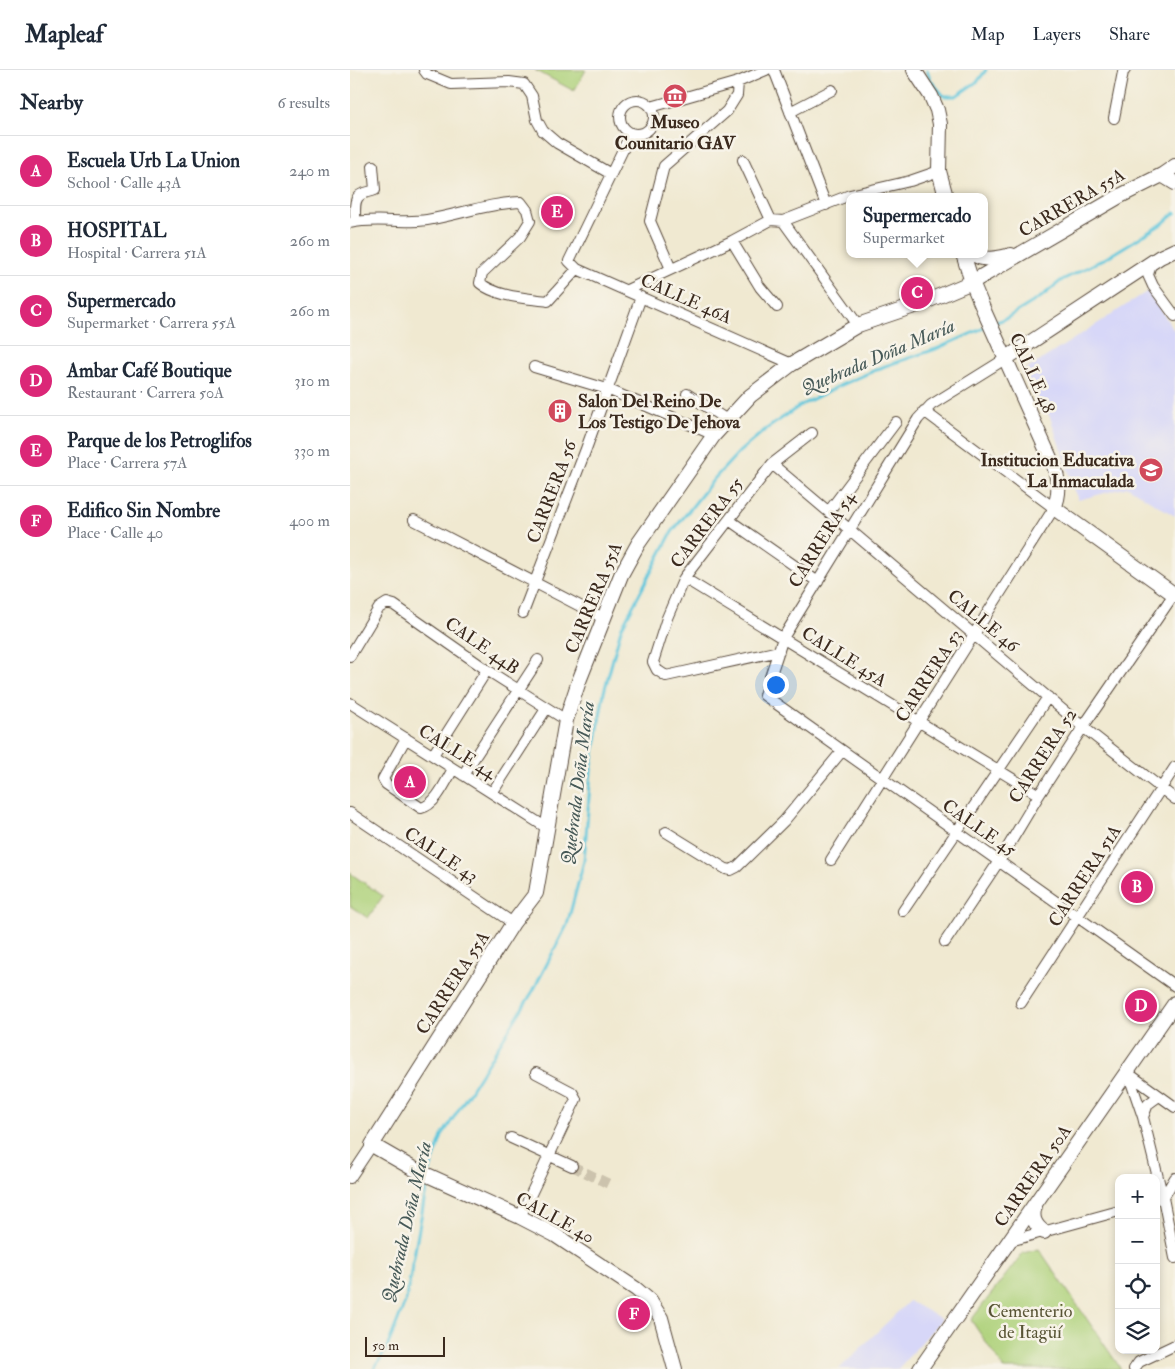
<!DOCTYPE html>
<meta charset="utf-8">
<style>
:root{--surface:#fff;--page:#f2f2f3;--text:#1f2937;--muted:#747a83;--line:#e0e1e3;--accent:#db2777}
body{margin:0;font-family:"IM FELL Double Pica",serif;background:var(--page);color:var(--text)}
.controls{position:absolute;right:15px;bottom:15px;display:grid;overflow:hidden;border-radius:10px;box-shadow:0 2px 8px #0003}
.controls button{width:45px;height:45px;display:grid;place-items:center;padding:0;border:0;border-bottom:1px solid var(--line);background:var(--surface);color:var(--text);font:25px sans-serif}
.scale{position:absolute;left:15px;bottom:12px;width:80px;box-sizing:border-box;padding-left:5px;border:2px solid #3b2a1e;border-top:0;font-size:14px;line-height:18px;white-space:nowrap;color:#3b2a1e;-webkit-text-stroke:4px #f7f3e8;paint-order:stroke}
.you{position:absolute;left:425px;top:614px;width:18px;height:18px;margin:-12px;border:4px solid #fff;border-radius:50%;background:#1a73e8;box-shadow:0 0 0 8px #1a73e833}
.badge{display:grid;place-items:center;width:32px;height:32px;border-radius:50%;background:var(--accent);color:#fff;font-size:16px;font-weight:700}
.pin{position:absolute;translate:-50% -50%;border:2px solid #fff;box-shadow:0 1px 5px #0006}
.popup{position:absolute;left:496px;top:123px;width:142px;height:65px;box-sizing:border-box;display:grid;place-content:center;border-radius:10px;background:var(--surface);filter:drop-shadow(0 1px 4px #0005);font-size:16px;white-space:nowrap;color:var(--muted)}
.popup b{font-size:19px;color:var(--text)}
.popup::after{content:'';position:absolute;left:50%;top:100%;margin-left:-10px;border:10px solid transparent;border-top-color:var(--surface)}
.list{margin:0;padding:0;list-style:none}
h2{display:flex;justify-content:space-between;align-items:center;height:65px;margin:0;padding:0 20px;font-size:21px}
h2 small{font-size:16px;font-weight:400;color:var(--muted)}
.list li{display:grid;grid-template-columns:32px 1fr auto;gap:15px;align-items:center;box-sizing:border-box;height:70px;padding:0 20px;border-top:1px solid var(--line)}
.list b{display:block;font-size:19px;white-space:nowrap}
.list p{margin:0;font-size:16px;white-space:nowrap;color:var(--muted)}
.list em{font-size:16px;font-style:normal;color:var(--muted)}
.icon{flex:none;width:28px;height:28px;fill:none;stroke:currentColor;stroke-width:2;stroke-linecap:round;stroke-linejoin:round}
.map{position:relative;flex:none;width:825px;height:1299px;overflow:hidden}
header{display:flex;align-items:center;gap:30px;box-sizing:border-box;height:70px;padding:0 25px;background:var(--surface);border-bottom:1px solid var(--line)}
header strong{font-size:24px}
nav{display:flex;gap:28px;margin-inline-start:auto;font-size:18px}
main{display:flex}
aside{flex:1;background:var(--surface)}
.map>svg:first-child{display:block}
.built{fill:#d7d7f8}
.green{fill:#afd27b;stroke:#757e4c}
.lines{fill:none;stroke-linecap:round;stroke-linejoin:round}
.stream{stroke:#5fc6dc;stroke-width:3}
.street-tunnel{stroke:#ccc3ad;stroke-width:10;stroke-dasharray:10 5;stroke-linecap:butt}
.street-casing{stroke:#564739;stroke-width:12}
.secondary-casing{stroke:#564739;stroke-width:16}
.street{stroke:#fff;stroke-width:10}
.secondary{stroke:#fff;stroke-width:14}
.labels{text-anchor:middle;dominant-baseline:central;stroke-width:5;stroke-linejoin:round;paint-order:stroke}
.poi-label{font-size:18px;font-weight:bold;fill:#3b2a1e;stroke:#f7f3e8}
.street-label{font-size:18px;fill:#3b2a1e;stroke:#f7f3e8}
.park-label{font-size:18px;fill:#585435;stroke:#f7f3e8}
.water-label{font-size:19px;font-style:italic;fill:#465957;stroke:#f7f3e8}
</style>
<header>
<strong>Mapleaf</strong>
<nav><a>Map</a><a>Layers</a><a>Share</a></nav>
</header>
<main>
<aside>
<h2>Nearby<small>6 results</small></h2>
<ul class="list">
<li><span class="badge">A</span><div><b>Escuela Urb La Union</b><p>School · Calle 43A</p></div><em>240 m</em></li>
<li><span class="badge">B</span><div><b>HOSPITAL</b><p>Hospital · Carrera 51A</p></div><em>260 m</em></li>
<li><span class="badge">C</span><div><b>Supermercado</b><p>Supermarket · Carrera 55A</p></div><em>260 m</em></li>
<li><span class="badge">D</span><div><b>Ambar Café Boutique</b><p>Restaurant · Carrera 50A</p></div><em>310 m</em></li>
<li><span class="badge">E</span><div><b>Parque de los Petroglifos</b><p>Place · Carrera 57A</p></div><em>330 m</em></li>
<li><span class="badge">F</span><div><b>Edifico Sin Nombre</b><p>Place · Calle 40</p></div><em>400 m</em></li>
</ul>
</aside>
<div class="map">
<svg width="825" height="1299" viewBox="0 0 825 1299">
<rect width="100%" height="100%" fill="#f7f3e8"/>
<filter id="ink" filterUnits="userSpaceOnUse"><feTurbulence type="fractalNoise" baseFrequency=".02" numOctaves="2"/><feDisplacementMap in="SourceGraphic" scale="10" xChannelSelector="R" yChannelSelector="G"/><feConvolveMatrix kernelMatrix="1 2 1 2 8 2 1 2 1" color-interpolation-filters="sRGB"/></filter>
<filter id="wash" filterUnits="userSpaceOnUse"><feTurbulence type="fractalNoise" baseFrequency=".0096" numOctaves="4" result="noise"/><feDisplacementMap in="SourceGraphic" scale="20" xChannelSelector="R" yChannelSelector="G"/><feGaussianBlur stdDeviation="1.12" result="paint"/><feColorMatrix in="noise" values="0 0 0 0 0 0 0 0 0 0 0 0 0 0 0 0 0 1.4 0 .05"/><feComposite in="paint" operator="in"/></filter>
<g filter="url(#wash)">
<rect width="100%" height="100%" fill="#f0e9d1"/>
<path class="built" d="M798,221l27,41v184l-47,-29 -50,13 -28,-83 -29,-44z
M559,1231l33,18 -44,50h-59z"/>
<path class="green" d="M185,0h51l-12,21z
M0,803l33,23 -15,22 -18,-12z
M689,1179l82,120h-117l-33,-49 52,-67z"/>
<g class="lines">
<path class="stream" d="M577,0l4,11 13,15h12l22,-15 8,-11
M644,253l13,-5 34,-21 21,-17 44,-22 56,-34 13,-11
M79,1103l13,-37 91,-145 34,-66 17,-64 7,-90 13,-79 17,-63 51,-97 42,-53 25,-27 26,-22 36,-25 38,-19 46,-20 51,-17 50,-22
M24,1299l12,-19 20,-50 22,-121"/>
</g>
</g>
<g filter="url(#ink)">
<g class="lines">
<path class="street-tunnel" d="M222,1096l37,18"/>
<defs>
<path id="street" d="M74,0l3,4 24,10 58,-2 15,2 8,12 5,24 6,11 14,12 54,31
M424,0l52,135
M270 47a17 17 0 1 1 34 0a17 17 0 1 1-34 0Z
M301,37l87,-25 28,-12
M440,42l42,-22
M764,48l9,-46 2,-2
M281,63l-62,128 8,8 215,95
M393,90l28,60
M5,151c1,-8 -3,-23 7,-27 4,-2 9,-2 13,-4l-2,-24
M433,151l75,104
M0,153c25,-6 51,1 77,-3 31,-5 62,-17 94,-18l6,8 3,11 -10,16 -38,36 -2,10c17,14 46,15 68,18l29,-32
M382,171l28,46 17,20
M801,193l-3,12 5,11 22,30
M321,199l-21,-48 14,-55 63,-55 10,-16 1,-13
M277,220l105,-49 39,-21 12,1 67,-26 60,-14 29,-10
M655,289l-74,46 -13,14 -135,219 -19,57 411,291
M184,297l73,22 107,46
M337,324l40,26
M422,394l311,263 92,72
M479,441l67,-89
M64,450l191,99
M379,450l89,62
M334,508l355,217
M173,543l63,-164 55,-152
M429,581l-113,25 -9,-6 -4,-8 14,-44 17,-40 88,-114 40,-31
M0,586l29,-48 8,-5 7,2 93,65 79,50
M0,633l197,125
M56,668l-23,41 3,5 35,24c15,-3 25,-27 32,-39
M83,685l54,-85
M113,705l75,-115
M142,723l54,-84
M0,743l163,110
M316,762l60,37 5,1 6,-3 47,-46 58,-70
M481,790l223,-352 -130,-97
M553,841l145,-214
M595,872l58,-87 36,-60 44,-68 91,-133
M671,933l154,-236
M778,1003l15,44 20,81 12,60
M779,1004l46,33
M793,1047l5,-13 11,-8
M161,1068l61,28
M0,1108l22,-33
M810,1129l3,-1 12,-20
M170,1147l56,-118 -4,-7 -36,-19
M660,1171l109,-30
M784,1299l5,-7 36,-17"/>
<path id="secondary" d="M564,0l17,26 6,14 3,14 -1,47 7,26
M812,105l13,8
M613,184l9,28 13,31 70,156c4,15 5,25 -1,39l121,87
M623,184c12,8 25,4 38,1
M655,289l155,-102 15,-7
M685,1136c-4,12 0,19 9,26
M325,1299l-14,-51 -11,-17 -14,-12 -81,-54 -35,-18 -108,-49 -40,-23 141,-222 23,-30 30,-173 13,-39 42,-106 17,-31 76,-109 36,-39 42,-32 66,-39 62,-21 52,-22 148,-86 42,-21 13,-9
M570,1299l255,-366"/>
</defs>
<use href="#street" class="street-casing"/>
<use href="#secondary" class="secondary-casing"/>
<use href="#street" class="street"/>
<use href="#secondary" class="secondary"/>
</g>
</g>
<defs>
<symbol id="museum-disc" viewBox="-11 -11 22 22"><circle r="9.5" fill="#d1495b" stroke="#f7f3e8"/><path d="M0-6L6-3V-2H-6V-3ZM-5-1h2V3h-2ZM-1-1h2V3h-2ZM3-1h2V3H3ZM-6 4H6V6H-6Z" fill="#fff"/></symbol>
<symbol id="building-disc" viewBox="-11 -11 22 22"><circle r="9.5" fill="#d1495b" stroke="#f7f3e8"/><path d="M-4-6H4V6H1V3H-1V6H-4ZM-2.5-4.3h1.7v1.8h-1.7ZM.8-4.3h1.7v1.8H.8ZM-2.5-1h1.7V.8h-1.7ZM.8-1h1.7V.8H.8Z" fill="#fff"/></symbol>
<symbol id="school-disc" viewBox="-11 -11 22 22"><circle r="9.5" fill="#d1495b" stroke="#f7f3e8"/><path d="M0-5L7-2L0 1L-7-2ZM-4 1L0 2.5L4 1V4Q0 6-4 4Z" fill="#fff"/></symbol>
</defs>
<g fill-rule="evenodd">
<use href="#museum-disc" x="311" y="12" width="28" height="28"/>
<use href="#building-disc" x="196" y="327" width="28" height="28"/>
<use href="#school-disc" x="787" y="386" width="28" height="28"/>
</g>
<g class="labels">
<g class="poi-label">
<text x="325" y="52">Museo<tspan x="325" dy="21">Counitario GAV</tspan></text>
<text x="228" y="331" text-anchor="start">Salon Del Reino De<tspan x="228" dy="21">Los Testigo De Jehova</tspan></text>
<text x="784" y="390" text-anchor="end">Institucion Educativa<tspan x="784" dy="21">La Inmaculada</tspan></text>
</g>
<g class="street-label">
<text transform="translate(722 133) rotate(-30)">CARRERA 55A</text>
<text transform="translate(336 229) rotate(24)">CALLE 46A</text>
<text transform="translate(682 303) rotate(66)">CALLE 48</text>
<text transform="translate(202 422) rotate(-69)">CARRERA 56</text>
<text transform="translate(357 453) rotate(-53)">CARRERA 55</text>
<text transform="translate(472 470) rotate(-58)">CARRERA 54</text>
<text transform="translate(244 528) rotate(-67)">CARRERA 55A</text>
<text transform="translate(633 551) rotate(40)">CALLE 46</text>
<text transform="translate(132 576) rotate(35)">CALE 44B</text>
<text transform="translate(494 587) rotate(32)">CALLE 45A</text>
<text transform="translate(579 606) rotate(-57)">CARRERA 53</text>
<text transform="translate(107 682) rotate(32)">CALLE 44</text>
<text transform="translate(693 686) rotate(-57)">CARRERA 52</text>
<text transform="translate(629 758) rotate(35)">CALLE 45</text>
<text transform="translate(91 785) rotate(34)">CALLE 43</text>
<text transform="translate(735 806) rotate(-57)">CARRERA 51A</text>
<text transform="translate(103 913) rotate(-57)">CARRERA 55A</text>
<text transform="translate(683 1106) rotate(-55)">CARRERA 50A</text>
<text transform="translate(205 1148) rotate(29)">CALLE 40</text>
</g>
<g class="park-label">
<text x="680" y="1241">Cementerio<tspan x="680" dy="21">de Itagüí</tspan></text>
</g>
<g class="water-label">
<text transform="translate(528 287) rotate(-23)">Quebrada Doña María</text>
<text transform="translate(228 713) rotate(-83)">Quebrada Doña María</text>
<text transform="translate(57 1152) rotate(-77)">Quebrada Doña María</text>
</g>
</g>
</svg>
<div class="controls">
<button>+</button>
<button>−</button>
<button><svg class="icon" aria-label="locate" viewBox="0 0 24 24"><circle cx="12" cy="12" r="6"/><path d="M12 2v4M12 18v4M2 12h4M18 12h4"/></svg></button>
<button><svg class="icon" aria-label="layers" viewBox="0 0 24 24"><path d="M12 4l9 5-9 5-9-5zM3 14l9 5 9-5"/></svg></button>
</div>
<div class="scale">50 m</div>
<div class="you"></div>
<div class="pin badge" style="left:60px;top:712px">A</div>
<div class="pin badge" style="left:787px;top:817px">B</div>
<div class="pin badge" style="left:567px;top:223px">C</div>
<div class="popup"><b>Supermercado</b>Supermarket</div>
<div class="pin badge" style="left:791px;top:936px">D</div>
<div class="pin badge" style="left:207px;top:142px">E</div>
<div class="pin badge" style="left:284px;top:1244px">F</div>
</div>
</main>
